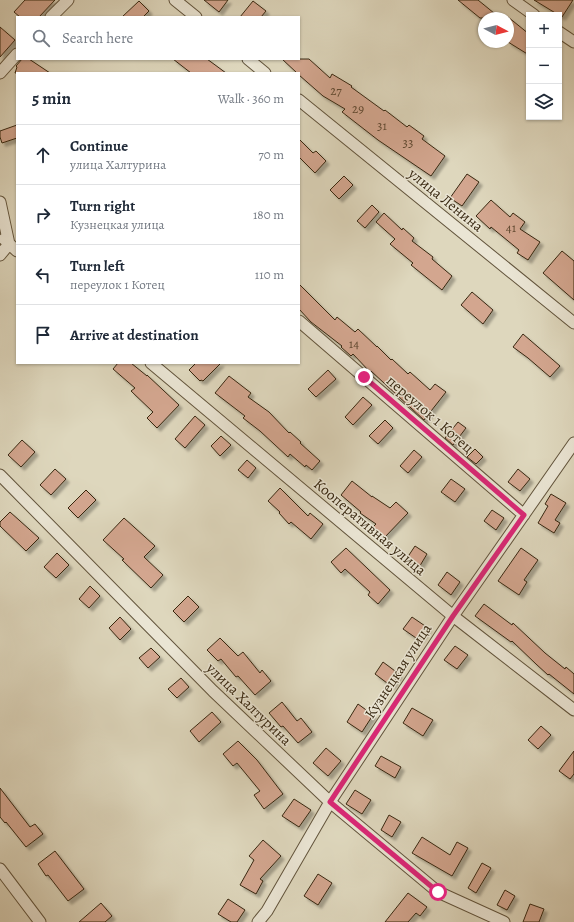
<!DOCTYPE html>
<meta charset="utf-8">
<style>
:root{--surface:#fff;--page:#f6f6f7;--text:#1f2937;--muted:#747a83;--line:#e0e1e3}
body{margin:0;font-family:Alegreya,serif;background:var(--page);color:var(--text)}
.controls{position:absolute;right:12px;top:12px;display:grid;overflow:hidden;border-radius:0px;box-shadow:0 1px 3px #0004}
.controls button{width:36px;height:36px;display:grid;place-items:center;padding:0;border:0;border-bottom:1px solid var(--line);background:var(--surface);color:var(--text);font:20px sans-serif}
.compass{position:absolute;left:478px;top:12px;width:36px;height:36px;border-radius:50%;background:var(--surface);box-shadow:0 1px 3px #0004;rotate:97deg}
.stop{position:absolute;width:12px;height:12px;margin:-9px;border:3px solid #db2777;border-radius:50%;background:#fff}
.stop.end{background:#db2777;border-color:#fff;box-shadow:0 1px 4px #0008}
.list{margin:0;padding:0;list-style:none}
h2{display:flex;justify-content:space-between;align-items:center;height:52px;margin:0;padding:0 16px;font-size:17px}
h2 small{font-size:13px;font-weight:400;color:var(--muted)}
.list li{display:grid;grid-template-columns:26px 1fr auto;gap:12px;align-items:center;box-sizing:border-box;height:60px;padding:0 16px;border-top:1px solid var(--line)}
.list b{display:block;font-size:15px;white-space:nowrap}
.list p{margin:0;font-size:13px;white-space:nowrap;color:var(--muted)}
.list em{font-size:13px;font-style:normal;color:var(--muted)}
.icon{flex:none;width:22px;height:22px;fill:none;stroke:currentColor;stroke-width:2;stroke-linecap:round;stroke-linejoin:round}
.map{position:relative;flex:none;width:574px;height:922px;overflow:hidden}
.search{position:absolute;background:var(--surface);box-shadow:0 1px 3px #0004;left:16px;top:16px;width:284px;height:44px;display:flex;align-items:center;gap:10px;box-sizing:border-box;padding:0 14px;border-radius:0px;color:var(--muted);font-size:15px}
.panel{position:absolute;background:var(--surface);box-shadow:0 1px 3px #0004;left:16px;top:72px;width:284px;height:292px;border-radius:0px}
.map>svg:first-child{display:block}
.building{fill:#d3a68f;stroke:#382811;filter:url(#shadow)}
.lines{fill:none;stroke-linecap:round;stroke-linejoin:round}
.minor-casing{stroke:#62543c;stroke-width:13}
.minor{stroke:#eae5d4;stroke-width:11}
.route{stroke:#db2777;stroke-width:5}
.labels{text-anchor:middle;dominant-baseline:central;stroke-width:3;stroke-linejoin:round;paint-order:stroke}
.number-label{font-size:13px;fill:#5f4830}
.street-label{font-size:15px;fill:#382811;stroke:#eae5d4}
</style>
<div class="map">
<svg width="574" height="922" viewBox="0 0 574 922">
<defs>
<filter id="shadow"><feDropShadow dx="3.5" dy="3.5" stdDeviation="1" flood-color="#0004"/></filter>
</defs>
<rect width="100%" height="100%" fill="#ded7bd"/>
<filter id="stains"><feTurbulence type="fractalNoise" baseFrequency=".005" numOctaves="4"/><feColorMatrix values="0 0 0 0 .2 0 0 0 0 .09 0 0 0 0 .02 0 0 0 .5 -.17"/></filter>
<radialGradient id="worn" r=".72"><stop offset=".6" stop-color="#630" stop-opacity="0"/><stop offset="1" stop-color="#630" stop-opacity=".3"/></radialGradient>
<path class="building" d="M25,0h30l-16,17h-19l-6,-5z
M204,0h24l-9,12z
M458,0h20l22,18h-20z
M534,0h39l-11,17z
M139,1l10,10 -6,6h-21z
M253,1l13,10 -5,6h-21z
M508,17l21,17v21l-21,-13z
M0,27l15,13 -15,17z
M22,59h7l21,14h-35l2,-6 -1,-1z
M173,59h34l19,14h-35z
M282,59h27l21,19 2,-4 20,12 -1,1 33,24 1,-1 22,17 2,-2 15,11 -2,3 23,17 -14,20 -53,-36 -36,-28 3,-3 -22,-13 -24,-21v-2h-2z
M17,125v13l-15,5 -2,-6v-6z
M299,139l14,14 3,-2 10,10 -11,12 -16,-16z
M467,174l12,8 -17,24 -12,-8z
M344,176l9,9 -14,14 -9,-9z
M491,200l19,17 3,-4 12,9 -5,7 20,13 -12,18 -11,-7 2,-3 -28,-23 -1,2 -14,-13z
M372,205l7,7 -14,16 -8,-7z
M384,213l18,17 1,-2 11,10 -2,3 21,16 -1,2 20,17 -10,14 -31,-25 2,-2 -23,-19 5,-5 -19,-17z
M562,251l12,10v39l-31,-27z
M299,284l36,36 2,-3 18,15 3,-3 19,18v-1l14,14 1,-1 16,15 2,-2 20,18 5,-6 11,8 -22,28 -53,-49 -1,1 -17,-18 -2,2 -10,-9 1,-1 -31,-24 -12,-13z
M472,292l21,18 -10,14 -22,-19z
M523,334l37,32 -10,11 -22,-19 -15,-11z
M118,363h13l16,13v-1l32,30 -22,23 -10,-10 6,-6 -22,-21 4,-3 -22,-19z
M196,363h25l-18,18 -2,-1 -1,1 -11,-11z
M328,370l8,9 -20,18 -8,-8z
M229,376l22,17 -3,4 21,15 20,21 1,-1 11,10 -1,1 20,18 -8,9 -6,-5 -1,2 -15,-13 -2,3 -28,-26 -17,-13 2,-2 -30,-23z
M363,397l9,8 -19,20 -8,-8z
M195,416l10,9 -20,23 -10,-9z
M385,420l8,8 -15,16 -9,-8z
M458,422l8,6 -13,17 -8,-7z
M221,436l10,9 -11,11 -9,-10z
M22,440l13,12 -14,15 -13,-12z
M475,449l8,8 -7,7 -9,-7z
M414,450l8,7 -14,16 -8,-7z
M247,460l9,8 -8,10 -10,-8z
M55,469l11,10 -15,16 -11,-10z
M518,469l12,10 -10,12 -12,-9z
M451,479l14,10 -10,13 -14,-10z
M352,481l20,16v-1l18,12 6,-6 12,11 -24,25 -11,-11 3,-3 -16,-11 1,-1 -20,-17z
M280,488l28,28 2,-3 13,11 -12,15 -20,-17 -2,2 -10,-11 1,-1 -12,-11z
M86,490l10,10 -18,18 -10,-10z
M551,494l15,9 -11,17 5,3 -6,10 -16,-10 10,-17 -3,-2z
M492,510l12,8 -8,12 -12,-9z
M10,512l29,26 -13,13 -26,-25v-4z
M124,518l31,28 -11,11 19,18 -12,13 -29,-28 2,-1 -21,-19z
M415,546l12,8 -9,15 -13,-8z
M346,548l44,42 -12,14 -10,-9 2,-3 -25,-23 -4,4 -10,-11z
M521,548l17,12 -14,20 3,2 -8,13 -21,-14z
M57,553l12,12 -13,13 -12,-11z
M447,572l13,10 -9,13 -13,-10z
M90,586l10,10 -11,12 -10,-9z
M188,596l11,11 -15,15 -11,-11z
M484,604l28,21 1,-2 32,30 20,16 1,-2 8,7v20l-25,-20 -1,1 -12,-11 -24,-23 -1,1 -36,-26z
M120,617l11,12 -11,11 -11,-12z
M412,617l16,11 -9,12 -16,-11z
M220,638l18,18 5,-4 17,21 2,-3 9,11 -16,14 -17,-19 -2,1 -15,-18 -3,2 -11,-11z
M455,646l13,9 -11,14 -13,-9z
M151,648l9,9 -12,11 -9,-10z
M383,662l16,12 -8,12 -16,-12z
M181,678l8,9 -12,11 -9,-9z
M282,702l15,19 4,-3 11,14 -14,11 -15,-17 -2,1 -12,-14z
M358,704l15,11 -11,17 -15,-10z
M412,708l21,12 -10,16 -20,-13z
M212,712l9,10 -22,20 -9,-11z
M541,726l10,9 -13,14 -10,-9z
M238,741l19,19 26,34 -19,15 -10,-14 6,-4 -23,-28 -4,3 -10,-12z
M326,748l15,13 -13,15 -15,-13z
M574,751v23l-4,5 -11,-8z
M381,756l20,11 -6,11 -20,-12z
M0,788l30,39 5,-3 8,10 -17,13 -20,-25 -1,1 -5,-6z
M355,790l16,10 -9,14 -16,-10z
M294,799l17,11 -12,17 -17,-11z
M389,815l12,7 -9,15 -11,-7z
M422,837l28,18 7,-13 11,6 -16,28 -40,-23z
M263,840l18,16 -21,23 3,2 -7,13 -16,-9 14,-25 -5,-4z
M55,851l29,38 -16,12 -20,-26 -2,1 -8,-12z
M482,863l9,5 -15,25 -8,-5z
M318,874l14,9 -14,22 -14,-9z
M505,890l10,6 -8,14 -10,-5z
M408,893l19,14 -7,9 -4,-3 -8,9h-23z
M228,899l17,11 -8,12h-6l-13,-8z
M101,903l11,13 -7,6h-26z
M530,904l14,5 -5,13h-16z"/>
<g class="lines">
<defs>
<path id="minor" d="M175,0l21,17
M513,0l21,15
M51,17l17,-17
M559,32l15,10
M248,59l17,14
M0,73l17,-19
M299,100l275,223
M0,202l9,42 -9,11
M4,239l13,12
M299,321l225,194
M151,363l302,253 121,94
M0,475l213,216 117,111 108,90 66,30
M0,869l40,53
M258,922l9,-11 63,-109 123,-186 121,-173"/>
</defs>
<use href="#minor" class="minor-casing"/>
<use href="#minor" class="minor"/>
</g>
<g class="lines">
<path class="route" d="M364,377l160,138 -71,101 -123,186 108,90"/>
</g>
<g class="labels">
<g class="number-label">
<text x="336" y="90">27</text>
<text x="358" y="108">29</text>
<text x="382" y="125">31</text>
<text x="408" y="142">33</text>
<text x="511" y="227">41</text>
<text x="354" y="343">14</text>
</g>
<g class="street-label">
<text transform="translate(446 200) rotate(39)">улица Ленина</text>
<text transform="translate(430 414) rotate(41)">переулок 1 Котец</text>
<text transform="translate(370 527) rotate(40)">Кооперативная улица</text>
<text transform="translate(398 671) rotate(-57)">Кузнецкая улица</text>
<text transform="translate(249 704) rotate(44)">улица Халтурина</text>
</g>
</g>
<rect width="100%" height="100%" filter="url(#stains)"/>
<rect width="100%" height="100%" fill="url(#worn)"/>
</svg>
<div class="controls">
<button>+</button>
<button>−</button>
<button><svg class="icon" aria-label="layers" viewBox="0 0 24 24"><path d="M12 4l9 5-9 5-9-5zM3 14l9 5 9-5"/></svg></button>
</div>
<svg class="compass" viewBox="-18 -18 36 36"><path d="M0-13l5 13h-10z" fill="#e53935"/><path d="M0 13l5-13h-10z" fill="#747a83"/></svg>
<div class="stop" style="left:438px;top:892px"></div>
<div class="stop end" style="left:364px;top:377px"></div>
<div class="search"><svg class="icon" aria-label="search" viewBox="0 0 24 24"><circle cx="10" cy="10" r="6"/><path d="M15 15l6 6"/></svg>Search here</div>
<section class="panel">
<h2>5 min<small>Walk · 360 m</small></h2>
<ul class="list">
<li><svg class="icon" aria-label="ahead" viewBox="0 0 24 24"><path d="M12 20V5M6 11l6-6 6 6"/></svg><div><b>Continue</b><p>улица Халтурина</p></div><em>70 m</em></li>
<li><svg class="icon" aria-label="right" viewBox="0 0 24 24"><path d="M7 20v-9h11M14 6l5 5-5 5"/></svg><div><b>Turn right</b><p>Кузнецкая улица</p></div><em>180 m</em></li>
<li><svg class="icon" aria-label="left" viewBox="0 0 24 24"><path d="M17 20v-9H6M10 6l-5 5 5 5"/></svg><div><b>Turn left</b><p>переулок 1 Котец</p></div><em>110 m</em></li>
<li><svg class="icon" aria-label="arrive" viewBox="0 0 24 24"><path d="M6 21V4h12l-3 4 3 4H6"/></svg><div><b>Arrive at destination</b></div></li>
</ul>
</section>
</div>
